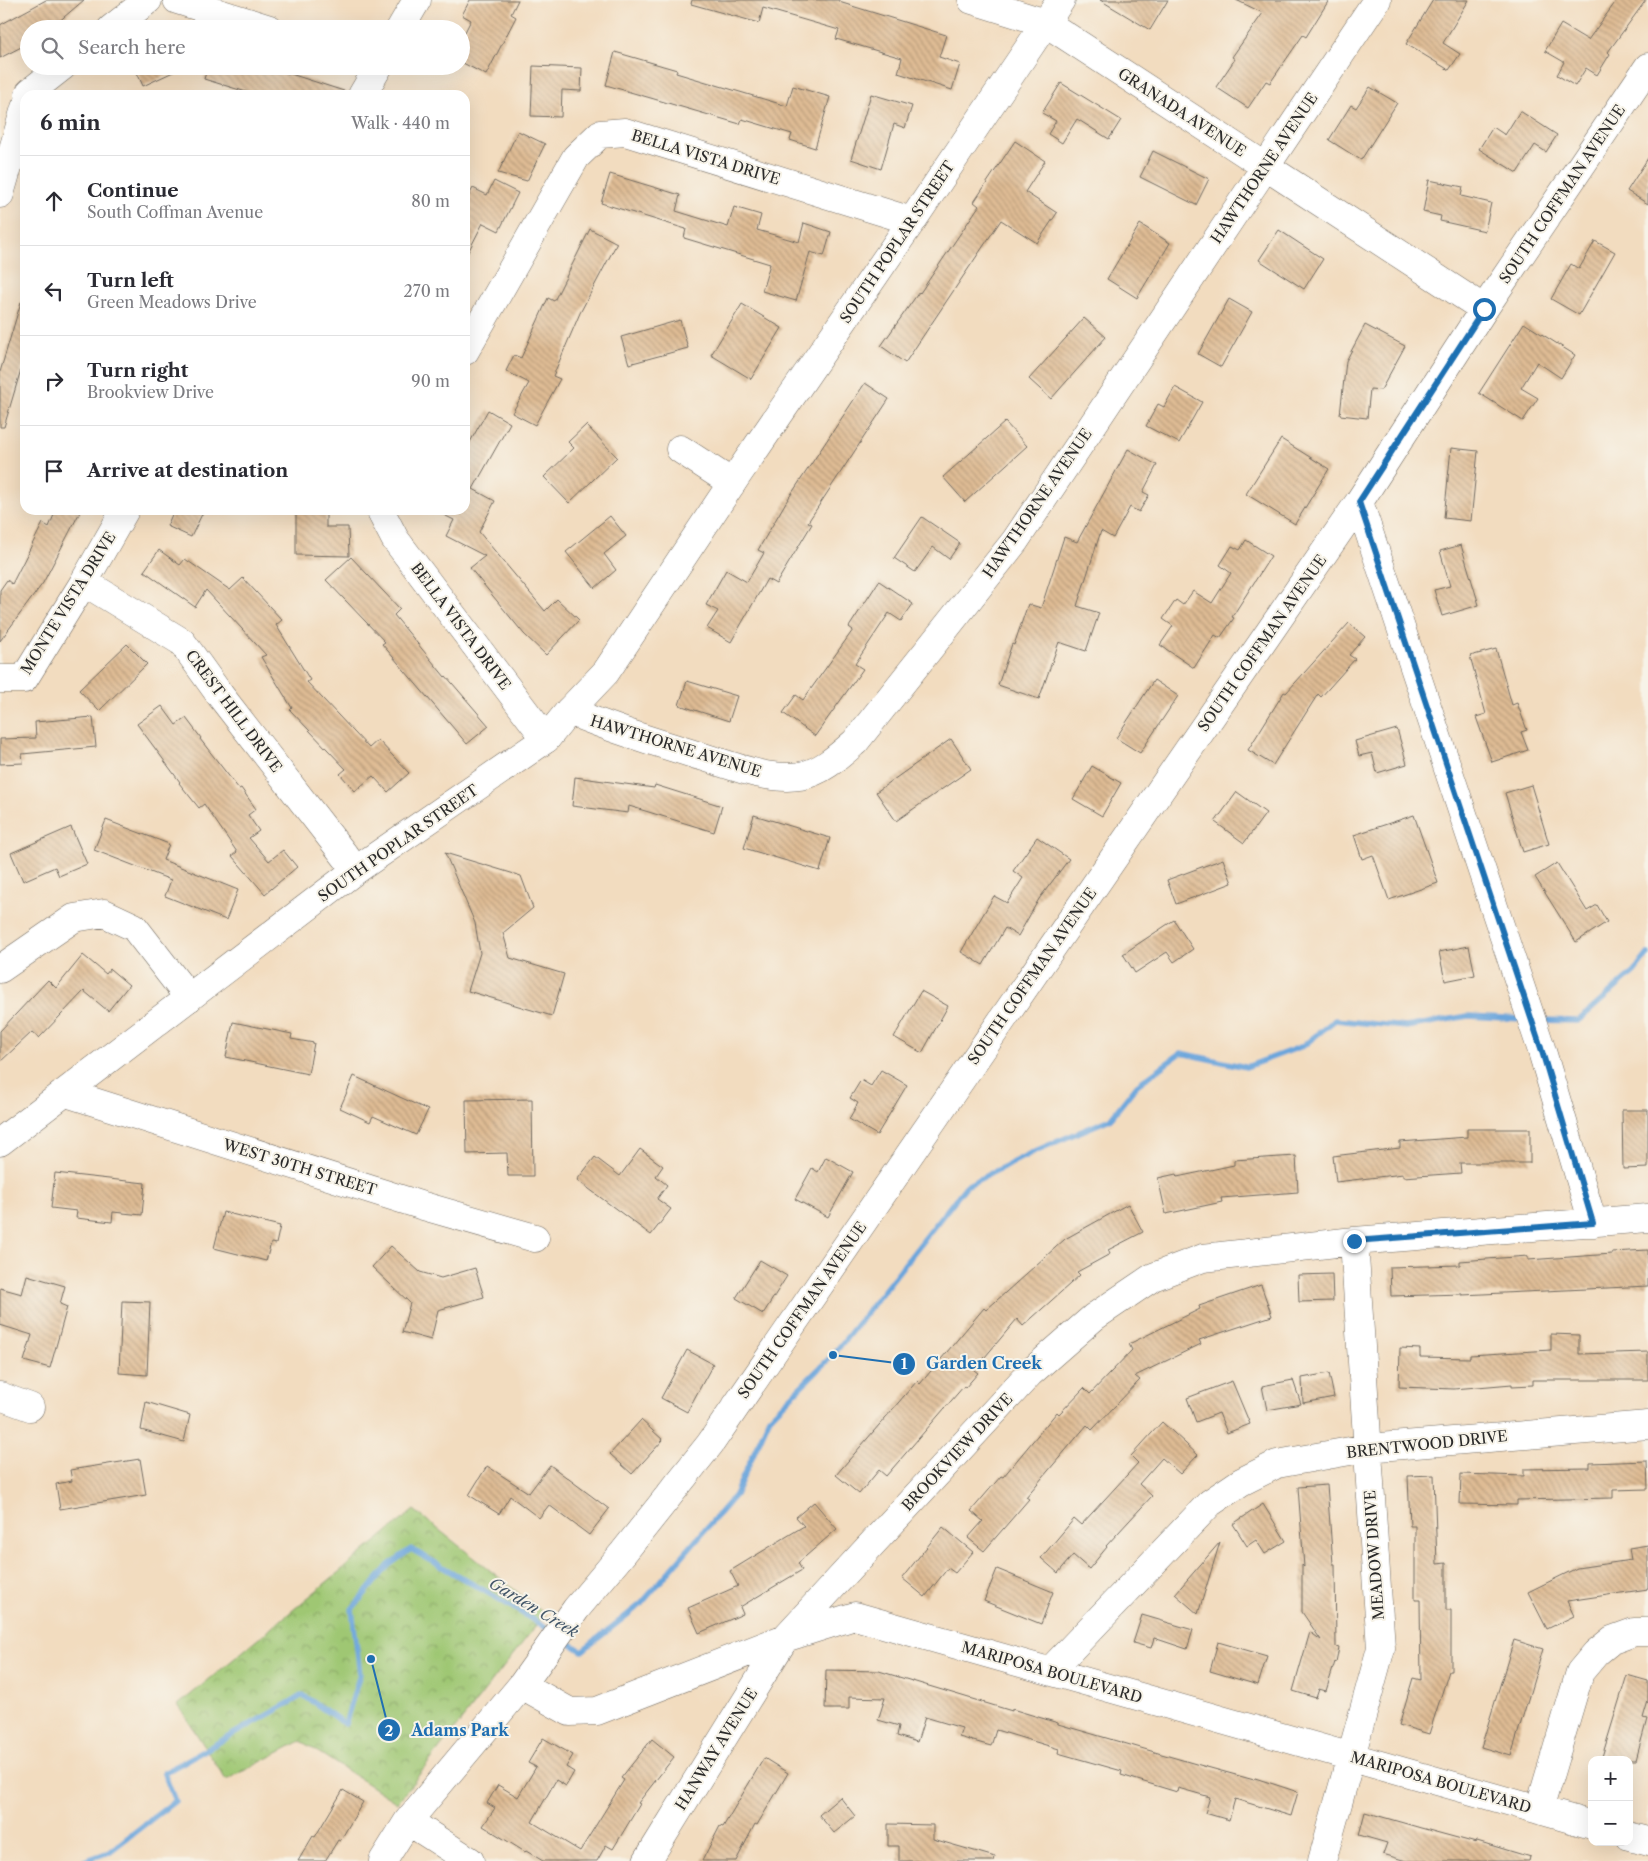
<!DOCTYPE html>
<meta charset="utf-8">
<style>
:root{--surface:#fff;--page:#f7f7f7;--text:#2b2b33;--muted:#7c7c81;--line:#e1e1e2}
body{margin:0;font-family:"Libre Caslon Text",serif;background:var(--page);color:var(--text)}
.controls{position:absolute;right:15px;bottom:15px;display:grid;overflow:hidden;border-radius:10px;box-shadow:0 5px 20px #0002}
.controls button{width:45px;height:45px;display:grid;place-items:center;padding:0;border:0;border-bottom:1px solid var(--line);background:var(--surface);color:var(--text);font:25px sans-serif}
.stop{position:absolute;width:15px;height:15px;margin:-11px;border:4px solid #1f6fb2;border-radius:50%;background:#fff}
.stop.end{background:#1f6fb2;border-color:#fff;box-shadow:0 1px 5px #0008}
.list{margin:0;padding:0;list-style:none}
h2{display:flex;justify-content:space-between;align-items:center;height:65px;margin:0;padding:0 20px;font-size:21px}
h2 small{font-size:16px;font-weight:400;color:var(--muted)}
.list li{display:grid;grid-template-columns:32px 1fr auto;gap:15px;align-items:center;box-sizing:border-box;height:90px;padding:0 20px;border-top:1px solid var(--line)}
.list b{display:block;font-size:19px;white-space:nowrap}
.list p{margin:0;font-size:16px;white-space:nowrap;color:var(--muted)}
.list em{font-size:16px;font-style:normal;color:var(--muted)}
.icon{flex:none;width:28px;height:28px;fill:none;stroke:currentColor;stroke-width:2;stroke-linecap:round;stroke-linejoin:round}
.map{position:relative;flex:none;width:1648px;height:1861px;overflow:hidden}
.search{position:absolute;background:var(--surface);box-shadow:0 5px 20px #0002;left:20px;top:20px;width:450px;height:55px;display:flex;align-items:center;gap:12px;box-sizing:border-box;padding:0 18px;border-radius:28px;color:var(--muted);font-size:19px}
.panel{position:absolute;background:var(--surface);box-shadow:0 5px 20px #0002;left:20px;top:90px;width:450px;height:425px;border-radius:15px}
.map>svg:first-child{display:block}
.park{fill:url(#park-crowns);stroke:#65794f}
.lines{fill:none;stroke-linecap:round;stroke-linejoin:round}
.stream{stroke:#6ca6dc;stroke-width:5.5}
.building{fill:url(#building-back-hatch)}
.minor-casing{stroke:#71695f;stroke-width:29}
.major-casing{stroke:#71695f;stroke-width:29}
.minor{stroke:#fff;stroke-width:28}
.major{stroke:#fff;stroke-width:28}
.route{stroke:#1f6fb2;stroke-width:6}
.labels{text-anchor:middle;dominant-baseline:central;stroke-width:4;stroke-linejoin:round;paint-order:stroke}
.street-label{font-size:15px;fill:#2b2b2b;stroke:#f7f3e8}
.water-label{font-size:16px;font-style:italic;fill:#425669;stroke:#f7f3e8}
.leader{fill:none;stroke:#1f6fb2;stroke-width:2}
.callout-dot{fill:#1f6fb2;stroke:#f7f3e8;stroke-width:2}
.mark-label{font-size:15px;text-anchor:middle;font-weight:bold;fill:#fff}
.callout-label{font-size:16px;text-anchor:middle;font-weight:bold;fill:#1f6fb2;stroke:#f7f3e8;stroke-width:4;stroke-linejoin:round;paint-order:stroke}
</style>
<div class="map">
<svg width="1648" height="1861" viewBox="0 0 1648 1861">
<defs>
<pattern id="park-crowns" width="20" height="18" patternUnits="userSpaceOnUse" patternTransform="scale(1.25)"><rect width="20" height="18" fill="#9fc773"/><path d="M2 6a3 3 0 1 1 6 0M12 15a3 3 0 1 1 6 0" fill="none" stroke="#82a25f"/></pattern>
<pattern id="building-back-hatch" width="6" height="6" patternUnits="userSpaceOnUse" patternTransform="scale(1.25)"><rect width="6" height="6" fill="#dfbc94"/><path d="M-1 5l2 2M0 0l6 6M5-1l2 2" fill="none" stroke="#b59979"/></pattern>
</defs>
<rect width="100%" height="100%" fill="#f7f3e8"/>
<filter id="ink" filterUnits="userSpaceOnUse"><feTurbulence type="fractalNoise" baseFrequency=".02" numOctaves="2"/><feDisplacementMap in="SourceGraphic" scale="10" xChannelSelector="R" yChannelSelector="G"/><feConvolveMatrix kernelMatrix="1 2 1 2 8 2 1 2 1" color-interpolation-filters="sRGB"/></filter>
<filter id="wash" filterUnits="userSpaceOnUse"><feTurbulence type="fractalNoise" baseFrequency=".0096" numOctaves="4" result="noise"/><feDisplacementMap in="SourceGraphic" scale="20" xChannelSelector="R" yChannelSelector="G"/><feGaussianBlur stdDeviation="1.12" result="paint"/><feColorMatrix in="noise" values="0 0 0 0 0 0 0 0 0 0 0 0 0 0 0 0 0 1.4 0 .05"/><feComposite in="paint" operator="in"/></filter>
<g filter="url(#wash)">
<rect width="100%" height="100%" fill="#f2dcbf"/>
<path class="park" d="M414,1510l131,104 -148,189 -96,-62 -75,39 -48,-75z"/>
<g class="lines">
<path class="stream" d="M1540,1020l38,1 56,-49 14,-18
M563,1639l19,12 59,-47 94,-109 35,-78 63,-62 133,-169 69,-35 75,-32 27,-34 44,-32 65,14 57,-21 32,-26 71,7 62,-11 55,3
M84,1861l25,-9 66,-51 -11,-28 139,-78 42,29 15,-50 -8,-65 37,-44 22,-16 86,49 54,33"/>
</g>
<g id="blocks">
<path class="building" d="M46,0h38l-34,29h-21v14l-29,15v-33z
M470,0h48l-7,14 5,3 -30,58 -25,-13v-22l10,-20 -9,-5z
M692,0h147v2l107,33 -7,22 21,7 -8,26 -54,-17 4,-15 -66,-19 3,-9 -76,-22 -4,15 -68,-19z
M1100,0h68l-18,30z
M1236,0h93l-23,37 -3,-2 -33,48 -4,-2 -18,27 -32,-21 19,-28 -3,-2 31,-44z
M1433,0h36l-26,43 17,11 -11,16 -43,-26z
M1617,0h29l-38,52 2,2 -13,21 -11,-7 -11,18 -18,-11 7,-13 -19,-11 16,-27 27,16z
M615,52l62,18 -1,3 111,33 6,-20 37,11 -15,51 -25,-8 2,-6 -50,-15 -2,5 -134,-39z
M134,66h52l-43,20z
M208,66h49l14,5 1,-3 75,24 -1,3h-90l-52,-16z
M533,66l49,2 -1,23 -19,-1 -1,27 -30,-1z
M1061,83l60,37 -12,19 -32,-20 -15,24 -14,-9 8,-13 -14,-8z
M1370,87l27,16 -36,57 -32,-20 22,-35 5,3z
M871,94l41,12 -7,22 -11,-4 -13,45 -30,-10z
M1520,111l37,24 -11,17 -11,-7 -18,28 -38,-24 14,-22 12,8z
M518,131l27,13 -18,37 -29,-8z
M1015,141l30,20 -20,31 32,21 -20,30 -36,-23 -96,143 -24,-17 38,-54 1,1 59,-87 -5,-4z
M1153,151l56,28 -13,26 -56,-28z
M1648,158v46l-21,-13z
M610,174l70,21 -4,16 52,16 6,-20 27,8 -4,15 42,12 5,-19 27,9 -7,24 -14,-4 -14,49 -34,-10 8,-27 -86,-26 2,-9 -85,-26z
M1429,180l34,7 -2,9 30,7 -6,28 -45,-10 1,-5 -18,-4z
M494,181l24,12 -19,38 -16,-8 -18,35v-55l8,-15 14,7z
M1140,224l30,19 -33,55 -30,-19z
M590,229l27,14 -37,70 -27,63 7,3 -25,46 -23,-12 17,-30 -23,-12 8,-16 7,3 27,-60 6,3z
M1279,230l44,29 -19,30 -45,-29z
M1595,241l20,11 -36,63 -28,-16 20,-35 8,5z
M1229,299l23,13 -31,55 -23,-13z
M21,302h4v65l-3,-1 -18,61h-4v-55z
M742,304l40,24 -31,51 -40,-24z
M1084,318l22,19 -55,62 -22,-20z
M680,320l8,28 -59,16 -8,-27z
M1524,323l51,32 -14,23 -24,-16 -16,26 17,10 -15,23 -44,-28z
M1365,325l40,21 -24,44 -11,-1 -3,29 -27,-3 6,-54z
M865,383l24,16 -81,123 4,2 -36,60 -9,-5 -36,63 -24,-14 11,-17 -12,-6 20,-35 21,12 17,-29 -6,-3 28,-48z
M1175,387l27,15 -23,41 -33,-17 12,-22 6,3z
M488,410l22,13 -37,66 22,12 -16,31 66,79 12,-12 22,21 -33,35 -22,-21 -54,-66 15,-12 -39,-20 8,-16 -20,-10h31v-59z
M1005,422l22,24 -62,56 -22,-25z
M586,425l31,32 -48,46 -25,-26 30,-29 -6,-6z
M1281,439l48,30 -34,55 -49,-30z
M1451,448l27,3 -7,70 -27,-3z
M1128,449l29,16 -14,27 6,3 -10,17 -9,-5 -17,31 -12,-7 -24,75 22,7 -13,38 -27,-9 -20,57 -41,-14 14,-41 2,1 14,-41 13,4 23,-71 13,5z
M56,510h25l-38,73 -43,58v-51l7,-10 5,4 31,-61 6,4z
M174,510h30l-13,27 -24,-11z
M296,510h30v17h22l1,29 -53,-1z
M610,516l16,20 -22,18 12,16 -21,18 -29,-36z
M922,517l38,26 -11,16 -16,-12 -18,25 -21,-14z
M1246,540l25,16 -39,61 2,1 -14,20 -5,-3 -21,33 -34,-23 13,-19 -10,-7 13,-19 7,5 10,-14 19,12 19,-30 -11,-8 12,-19 8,4z
M1461,545l18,60 -37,11 -8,-26 16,-4 -10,-35z
M159,550l21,15 5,-6 45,31 13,-12 39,42 -6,5 34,55 -3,2 62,66 9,-8 31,33 -21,19 -15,-16 -18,15 -15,-17 6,-5 -56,-59 2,-2 -31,-51 5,-2 -60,-65 -11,17 -51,-36z
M351,557l49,52 -6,6 51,62 1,-1 43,50 -22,18 -85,-100 3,-2 -59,-62z
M879,581l34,23 -12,17 -12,-8 -34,51 8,5 -48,67 -32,-23 13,-18 7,5 50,-70 -4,-3z
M1349,623l16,14 -16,18 6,4 -34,38 -3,-3 -45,71 -25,-15 36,-58 2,1z
M127,644l20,20 -48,47 -20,-21z
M1496,649l16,56 5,-2 10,27 -6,2 7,18 -36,12 -16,-45 10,-3 -16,-58z
M1154,680l24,16 -38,57 -24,-15z
M687,681l50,15 -8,25 -50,-16z
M162,706l14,19 10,-7 15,20 -1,1 39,50 2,-1 15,21 -8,6 11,16 -10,7 20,23 14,-11 14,17 -32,27 -33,-38 5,-4 -33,-48 -5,4 -20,-25 1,-1 -43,-58z
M93,717l3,30 -74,7 1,9 -23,1v-25l36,-1 -1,-16z
M1397,729l10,35 -30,9 -5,-20 -13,3 -4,-15z
M951,739l20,30 -75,52 -20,-29z
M1092,766l29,17 -19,33 -29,-17z
M575,777l79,11 1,-3 67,21 -8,26 -85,-26 -1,7 -56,-7z
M1531,785l18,59 -26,8 -18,-59z
M1237,792l29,21 -22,30 -29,-21z
M754,815l76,23 -10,33 -76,-23z
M1414,815l24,68 -49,17 -16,-45 -11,4 -8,-24z
M106,820l63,24 -6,16 75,30 -12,30 -61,-24 6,-16 -77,-30z
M71,827l16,37 -28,12 -4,-9 -32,14 -12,-28z
M1037,837l32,22 -30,40 -21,37 -13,-8 -22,37 -22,-13 33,-56 13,7 16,-25 -10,-7z
M445,853l76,23 12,32 -30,25 7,25 54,16 -12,42 -84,-25 12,-38 -5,-30z
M1223,859l9,24 -56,21 -9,-24z
M1557,863l30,48 10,-6 10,17 -31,20 -41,-65z
M1174,920l19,29 -19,13 -7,-10 -32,21 -12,-19z
M1469,946l6,29 -30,6 -6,-29z
M83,955l23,19 4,-5 19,16 -21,26 -24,-20 -45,47 -7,-6 -32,30v-31l48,-51 8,8z
M921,991l27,15 -26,47 -28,-16z
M233,1022l59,12 -1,5 23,4 -6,31 -82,-17z
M881,1070l26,15 -30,50 -28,-16 9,-16 -8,-5 11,-18 10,6z
M354,1076l74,34 -12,25 -43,-19 -3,6 -30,-14z
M532,1099l1,77h-25l-1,-23 -40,1 -1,-54z
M1622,1110h26v58l-25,1z
M1467,1129h63v34h-70l1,10 -58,4v-3l-67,8 -3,-26 67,-8v-6l67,-5z
M640,1149l23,17 -7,10 11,9 -10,14 14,10 -20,26 -74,-55 18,-23 25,19z
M1296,1156l2,36 -77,6 1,4 -56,12 -8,-36 18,-4 1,3 57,-12v-5z
M826,1157l27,15 -25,45 -33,-18 17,-31 6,4z
M55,1173l90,10 -3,32 -29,-3 -1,10 -36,-4 1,-7 -26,-3z
M1128,1204l15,28 -35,18 2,4 -33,18 3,3 -57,51 -6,-7 -43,51 4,3 -13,15 -1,-2 -78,90 -7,-6 -20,24 -23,-19 81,-94 3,3 64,-76 2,2 79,-71z
M223,1212l57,14 -4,18 -5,-1 -5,18 -52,-13z
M391,1246l29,26 21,6 34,-10 9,29 -46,13 -7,30 -29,-8 8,-29 -38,-36z
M1648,1250v36l-186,9v-1l-71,2 -1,-29 70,-2v-4l68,-5v4l84,-6v-2z
M760,1260l27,16 -24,38 -27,-16z
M1332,1274l1,27 -34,1 -1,-27z
M27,1275l38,11 -5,18 7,3 -17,61 -26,-7 8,-26 -32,-10v-37l22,6z
M1261,1285l11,31 -73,24 2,4 -66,32 5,4 -48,50 -5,-5 -61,72 3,2 -45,52 -16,-13 15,-17 -12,-10 30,-35 2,1 54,-65 2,2 25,-26 6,6 42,-44 -3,-6 71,-35 -1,-3z
M122,1301l28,1 -3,73 -28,-2z
M1551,1334l28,1v19l69,-2v28h-115v5l-21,1v-2l-58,5 -55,-2 1,-39 20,1v8l50,1v-3l81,-5z
M687,1350l26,14 -26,48 -26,-14z
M1329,1373l5,24 -31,6 -1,-25z
M1293,1380l8,24 -34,6 -5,-24z
M1232,1381l18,43 -23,9 -8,-20 -23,9 -9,-24z
M146,1402l44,13 -6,27 -43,-12z
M641,1420l22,20 -31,34 -22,-20z
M1162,1422l36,33 -18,19 -18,-16 -23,26 13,12 -46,50 1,1 -18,22 -16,-14 -15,18 -17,-15 33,-39 7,6 57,-62 -7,-7z
M140,1459l6,36 -86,14 -4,-25 16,-3 -2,-11z
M1647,1461l1,28 -35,1v8l-96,2v5l-57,-1 1,-30 63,2v-7l66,-1v-5z
M550,1465l59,44 -20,26 -40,-30 -10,13 -29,-22 -11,18 -30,-19 18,-29 42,27z
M1434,1475l3,89 9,-1v47h5v61h-2l-20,63 -30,-9 14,-47 8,2 -1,-80h-5v-74h-5l-2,-50z
M1327,1485l6,79h2l1,83 3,1 -3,15 -1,-1 -9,29 -7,-2 -3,9 -23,-7 17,-59 11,8 -19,-28v-47l2,2 -6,-80z
M814,1502l23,27 -39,34 4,7 -62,37 3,7 -44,19 -11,-25 50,-22 -8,-15 74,-45 -8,-9z
M1263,1504l23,37 -21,13 -9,-14 -9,6 -14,-22z
M943,1527l30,25 -18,21 -7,-5 -23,29 -23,-19z
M1220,1542l-22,72 -23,-20z
M1648,1545v44l-81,12 7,15 -27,13 -19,-37 49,-24 54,-8 -2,-12z
M997,1569l56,23 -12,32 -57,-23z
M1142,1615l51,15 -6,19 -33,-11 -3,10 -18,-5z
M1514,1640l29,9 -32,107 -30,-9z
M1218,1642l49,14 -9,29 -48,-14z
M826,1670l53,1 133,40v-2l46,14v1l138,40 58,16 1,-2 43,14 -7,24 -56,-17 -6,21 -24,-7 5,-16 -32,-9 -1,4 -56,-17 1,-4 -64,-18 1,-4 -63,-19 -5,16 -32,-9 3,-9 -37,-11 -8,25 -20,-6 2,-10 -21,-6 7,-22 -36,-1v12h-24z
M1627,1675l21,6v20l-5,17 4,1 -11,41h-35z
M543,1738l30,17 -7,12 8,5 -8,14 -10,-6 -24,42 48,29 44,-71 -3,-2 31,-39 22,18 -36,46 2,1 -27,45 -7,-4 -9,16h-54l-17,-10 -1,1 -42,-26 12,-18 -8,-5 11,-18 20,12 18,-30 -8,-4z
M764,1758l24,15 -31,52 -2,-1 -19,37h-34l18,-35 3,1z
M343,1790l20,12 -23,39 -2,-1 -13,21h-27l15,-25 2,1z
M840,1797l15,19 -21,17 -15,-18z
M1365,1812l56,16 55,15 1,-2 53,16 -1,4h-123l-23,-7 4,-11 -28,-8z
M888,1824l45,1v14l62,18 -1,4h-95v-15h-11z"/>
</g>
</g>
<g filter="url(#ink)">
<use href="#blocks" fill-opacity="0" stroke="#71695f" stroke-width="1"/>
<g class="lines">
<defs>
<path id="minor" d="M177,0l93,29
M972,0l74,23 438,286
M111,29l37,-29
M400,29l17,-29
M29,95l1,-3 33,-26
M362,95l17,-29
M0,194l25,-86
M465,351l111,-194 24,-23 25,-2 287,89
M680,449l52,34
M1359,502l182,546 52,175
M383,510l-1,4 13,25 151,200
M84,582l98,60 38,53 136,175
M0,679h24l60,-97 41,-72
M569,711c43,18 86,31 131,45 31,9 67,25 100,20 22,-4 39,-20 55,-34l160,-201 362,-541
M0,969l74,-51 30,-5 30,14 55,71
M66,1093l354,112 115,33
M0,1396l30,11
M1050,1671l160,-168 31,-21 36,-18 90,-16 281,-23
M522,1685l48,27 27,-1 188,-73 70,-22 737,209
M1539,1810l41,-138 16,-19 16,-13 22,-8h14
M408,1821l62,40
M1629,1836l19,5
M383,1861l25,-40 114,-136 54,-76 47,-56 87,-109 649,-942 125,-193 164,-242
M647,1861l138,-223 245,-265 64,-56 59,-40 50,-19 151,-17 294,-23
M1322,1861l59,-213 -27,-407"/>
<path id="major" d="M0,1142l356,-272 190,-131 23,-28 37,-39 126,-189 180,-262 149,-221"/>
</defs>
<use href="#minor" class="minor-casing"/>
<use href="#major" class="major-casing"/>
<use href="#minor" class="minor"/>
<use href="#major" class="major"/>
</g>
</g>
<g class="lines" filter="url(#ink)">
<path class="route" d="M1354,1241l239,-18 -52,-175 -182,-546 125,-193"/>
</g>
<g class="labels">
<g class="street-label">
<text transform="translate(1182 112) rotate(33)">GRANADA AVENUE</text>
<text transform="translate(706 157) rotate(17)">BELLA VISTA DRIVE</text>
<text transform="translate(1264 168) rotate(-56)">HAWTHORNE AVENUE</text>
<text transform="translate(1562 194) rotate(-56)">SOUTH COFFMAN AVENUE</text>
<text transform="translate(897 242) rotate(-56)">SOUTH POPLAR STREET</text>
<text transform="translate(1037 503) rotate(-55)">HAWTHORNE AVENUE</text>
<text transform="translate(68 603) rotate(-58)">MONTE VISTA DRIVE</text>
<text transform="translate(461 626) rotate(53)">BELLA VISTA DRIVE</text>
<text transform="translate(1262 643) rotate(-55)">SOUTH COFFMAN AVENUE</text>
<text transform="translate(234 711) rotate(53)">CREST HILL DRIVE</text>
<text transform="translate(676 746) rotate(17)">HAWTHORNE AVENUE</text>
<text transform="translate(398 843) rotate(-35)">SOUTH POPLAR STREET</text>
<text transform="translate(1032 976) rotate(-55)">SOUTH COFFMAN AVENUE</text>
<text transform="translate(300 1167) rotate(17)">WEST 30TH STREET</text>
<text transform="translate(802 1310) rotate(-55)">SOUTH COFFMAN AVENUE</text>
<text transform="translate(1427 1444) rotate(-6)">BRENTWOOD DRIVE</text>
<text transform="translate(957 1452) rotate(-47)">BROOKVIEW DRIVE</text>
<text transform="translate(1374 1555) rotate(-94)">MEADOW DRIVE</text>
<text transform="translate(1052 1672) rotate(16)">MARIPOSA BOULEVARD</text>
<text transform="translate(716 1749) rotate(-58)">HANWAY AVENUE</text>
<text transform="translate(1441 1782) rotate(16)">MARIPOSA BOULEVARD</text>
</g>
<g class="water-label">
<text transform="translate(534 1607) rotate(31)">Garden Creek</text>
</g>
</g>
<path class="leader" d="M833 1355L904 1364M371 1659L389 1730"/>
<g class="callout-dot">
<circle cx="833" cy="1355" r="5"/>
<circle cx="371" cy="1659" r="5"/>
<circle cx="904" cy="1364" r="12"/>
<circle cx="389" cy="1730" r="12"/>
</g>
<g class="mark-label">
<text x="904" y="1369">1</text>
<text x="389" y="1736">2</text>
</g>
<g class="callout-label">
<text x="984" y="1369">Garden Creek</text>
<text x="460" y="1736">Adams Park</text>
</g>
</svg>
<div class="controls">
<button>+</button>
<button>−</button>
</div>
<div class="stop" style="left:1484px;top:309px"></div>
<div class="stop end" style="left:1354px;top:1241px"></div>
<div class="search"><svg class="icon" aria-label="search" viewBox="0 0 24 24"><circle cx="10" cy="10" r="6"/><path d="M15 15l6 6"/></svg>Search here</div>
<section class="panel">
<h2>6 min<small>Walk · 440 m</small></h2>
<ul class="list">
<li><svg class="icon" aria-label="ahead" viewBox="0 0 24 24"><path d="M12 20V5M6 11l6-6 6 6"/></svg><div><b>Continue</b><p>South Coffman Avenue</p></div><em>80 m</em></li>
<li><svg class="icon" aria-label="left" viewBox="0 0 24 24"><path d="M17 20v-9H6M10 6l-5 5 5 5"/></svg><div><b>Turn left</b><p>Green Meadows Drive</p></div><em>270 m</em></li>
<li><svg class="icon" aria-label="right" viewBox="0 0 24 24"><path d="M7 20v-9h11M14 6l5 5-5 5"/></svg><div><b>Turn right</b><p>Brookview Drive</p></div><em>90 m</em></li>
<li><svg class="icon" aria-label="arrive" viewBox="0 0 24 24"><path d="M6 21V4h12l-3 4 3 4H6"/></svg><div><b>Arrive at destination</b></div></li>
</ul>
</section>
</div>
